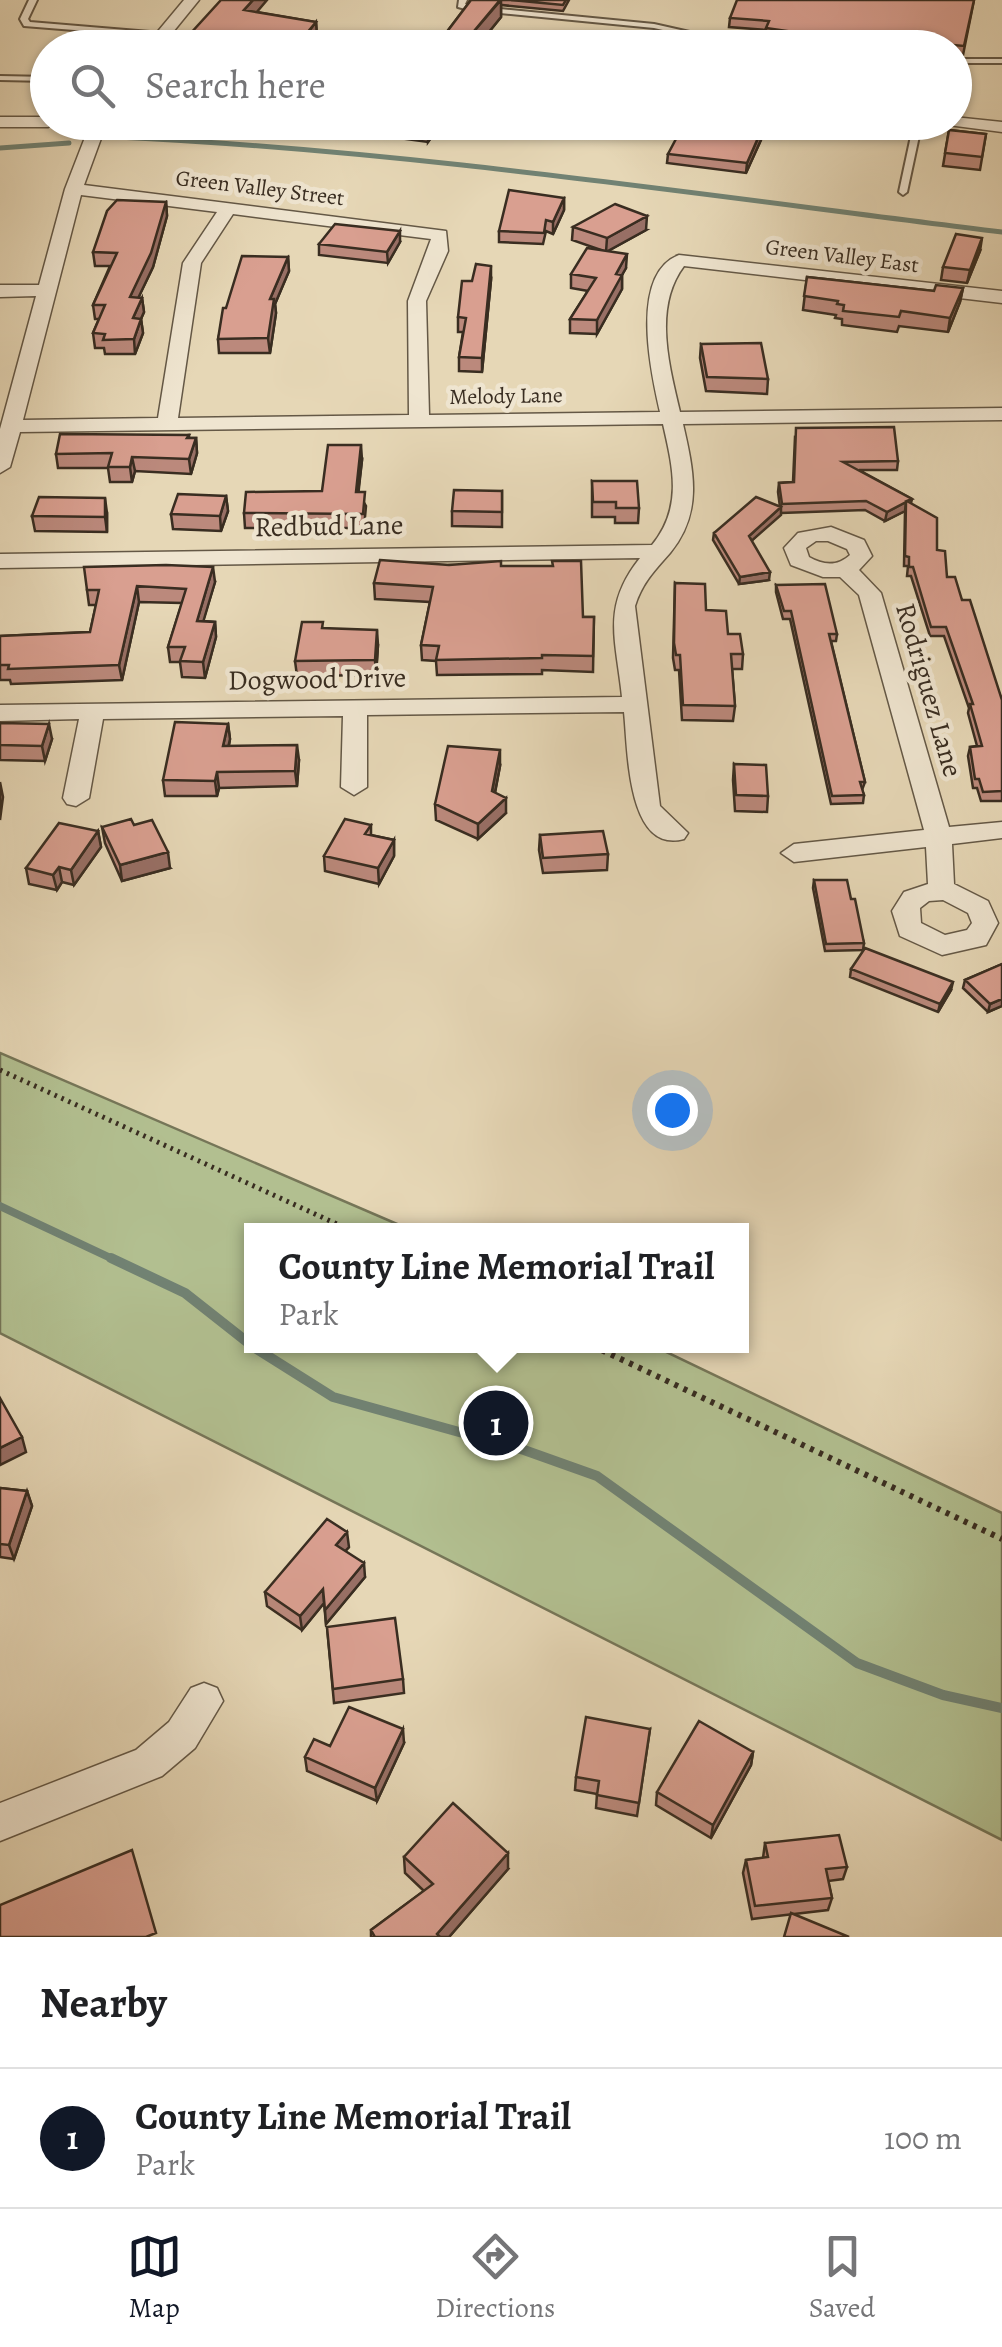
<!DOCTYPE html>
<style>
:root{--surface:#fff;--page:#f2f2f2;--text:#202124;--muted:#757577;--line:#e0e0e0;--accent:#111827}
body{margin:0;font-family:Alegreya,serif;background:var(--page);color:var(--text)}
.you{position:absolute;left:672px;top:1110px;width:35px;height:35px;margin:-25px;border:8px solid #fff;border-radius:50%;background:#1a73e8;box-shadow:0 0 0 15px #1a73e833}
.badge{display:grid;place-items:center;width:65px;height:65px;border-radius:50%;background:var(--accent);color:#fff;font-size:32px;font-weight:700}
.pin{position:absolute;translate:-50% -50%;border:5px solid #fff;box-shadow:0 2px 10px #0006}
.popup{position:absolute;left:244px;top:1223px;width:505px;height:130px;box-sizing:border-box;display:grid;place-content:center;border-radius:0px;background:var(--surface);filter:drop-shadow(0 2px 8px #0005);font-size:32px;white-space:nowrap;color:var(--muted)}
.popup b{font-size:38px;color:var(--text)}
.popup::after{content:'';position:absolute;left:50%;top:100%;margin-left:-20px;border:20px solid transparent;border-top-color:var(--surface)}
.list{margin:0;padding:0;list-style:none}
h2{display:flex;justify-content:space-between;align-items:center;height:130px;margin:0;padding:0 40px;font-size:42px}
h2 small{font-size:32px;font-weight:400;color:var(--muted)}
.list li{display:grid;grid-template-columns:65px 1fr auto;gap:30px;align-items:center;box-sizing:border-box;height:140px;padding:0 40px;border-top:2px solid var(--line)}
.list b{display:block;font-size:38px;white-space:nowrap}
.list p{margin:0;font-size:32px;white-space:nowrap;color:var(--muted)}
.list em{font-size:32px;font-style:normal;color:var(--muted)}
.icon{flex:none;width:55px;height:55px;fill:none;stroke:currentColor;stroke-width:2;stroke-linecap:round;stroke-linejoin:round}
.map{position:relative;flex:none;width:1002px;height:1937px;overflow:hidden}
.search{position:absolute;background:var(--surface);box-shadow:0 2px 8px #0004;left:30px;right:30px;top:30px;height:110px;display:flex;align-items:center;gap:25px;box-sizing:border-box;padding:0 35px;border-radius:55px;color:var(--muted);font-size:38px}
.sheet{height:270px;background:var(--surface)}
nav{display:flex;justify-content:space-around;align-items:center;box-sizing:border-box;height:140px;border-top:2px solid var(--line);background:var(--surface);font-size:28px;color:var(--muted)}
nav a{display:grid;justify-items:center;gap:5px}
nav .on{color:var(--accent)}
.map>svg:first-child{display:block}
.green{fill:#b2bf90;stroke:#767658;stroke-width:2.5}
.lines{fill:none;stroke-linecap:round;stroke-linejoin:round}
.stream-far2{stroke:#718273;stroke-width:5}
.stream-far1{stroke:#718273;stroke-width:8}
.stream{stroke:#718273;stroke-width:10}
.service-casing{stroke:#645846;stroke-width:4}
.minor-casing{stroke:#645846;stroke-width:3}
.path-far1{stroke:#392d21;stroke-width:5;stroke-dasharray:2.5 5;stroke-linecap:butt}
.path{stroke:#392d21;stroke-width:6;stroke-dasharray:4 6;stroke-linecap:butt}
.service{fill:#efe5d0;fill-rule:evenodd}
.minor{fill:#efe5d0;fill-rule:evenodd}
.wall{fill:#bb897c;stroke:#392d21;stroke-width:2.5}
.shaded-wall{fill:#986f65;stroke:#392d21;stroke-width:2.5}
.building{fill:#d99f90;stroke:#392d21;stroke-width:2.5}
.labels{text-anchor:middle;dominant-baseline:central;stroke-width:9;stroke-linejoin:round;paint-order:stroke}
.far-street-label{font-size:22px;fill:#392d21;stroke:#efe5d0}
.street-label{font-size:28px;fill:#392d21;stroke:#efe5d0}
</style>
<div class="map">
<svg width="1002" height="1937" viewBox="0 0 1002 1937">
<rect width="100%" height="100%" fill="#e6d7b6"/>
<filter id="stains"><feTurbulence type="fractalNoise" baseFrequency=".002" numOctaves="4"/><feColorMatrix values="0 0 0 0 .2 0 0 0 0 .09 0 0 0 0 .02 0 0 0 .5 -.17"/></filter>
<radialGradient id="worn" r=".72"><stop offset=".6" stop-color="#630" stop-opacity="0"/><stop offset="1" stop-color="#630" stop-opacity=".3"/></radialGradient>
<path class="green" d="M0,1053l411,177h-160v116h403l348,167v327l-1002,-507z"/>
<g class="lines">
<path class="stream-far2" d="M117,137c296,14 591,59 885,95
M0,148l69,-5"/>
<path class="stream-far1" d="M0,1206l117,55"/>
<path class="stream" d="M111,1258l74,35 66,52
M252,1346l81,51 191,53 73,26 260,187 86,32 59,13"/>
<defs>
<path id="service" d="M29,0h8l-9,19 2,3 132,11 4,2 -4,2 -138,-11 -4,-7z
M459,0h8l-2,4 5,2 184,18 49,11 110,13h-31l-79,-9 -49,-11 -185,-18 -11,-3z
M954,59h48v4h-48z
M0,76l48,1v4l-48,-1z
M914,122h8l-15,70 -4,3 -4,-3z"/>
<path id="minor" d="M184,0h15l-39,48h-16z
M0,117h48v5h8l-8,5h-48z
M954,117l48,5v10l-54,-7 -2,-3h8z
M91,122h16l-23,63 362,46 2,20 -22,50 3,114 231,-3c-9,-39 -31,-138 19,-157l323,36v12l-318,-37c-31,41 -15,99 -4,146l322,-4v12l-319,4c11,48 20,89 -13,129 -15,17 -28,30 -35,53l25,200 28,27 -4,6c-58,16 -56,-93 -60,-127l-257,3v72l-13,8 -13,-8 2,-71 -240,3 -14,79 -13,8 -9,-2 -4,-6 16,-79 -79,2v-16l622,-8c-6,-58 -21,-90 18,-139l-640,10v-14l652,-9c31,-38 21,-77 11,-121l-643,8 -10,35 -10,6v-44l36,-133 -36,1v-12h39l26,-96zM81,195l136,17 -34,51 -25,155 -135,2zM233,214l198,25 -23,62 1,114 -231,3 23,-155z
M831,527l33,13 8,16 -13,14 22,23 68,234 53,-5v16l-50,6 2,40 34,17 10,22 -12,22 -44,10 -42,-19 -8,-25 12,-19 24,-8 -2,-37 -132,15 -13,-9 13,-9 130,-14 -65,-235 -19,-18h-17l-32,-12 -7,-17 14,-15zM816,541h12l19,8 3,6c-13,12 -27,10 -41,2l-3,-9zM943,900l25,13 4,10 -5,7 -22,5 -24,-12 -1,-15 9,-7z
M204,1683l13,5 6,13 -28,47 -33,28 -162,65v-38l136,-53 33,-28 22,-34z"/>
</defs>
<use href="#service" class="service-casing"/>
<use href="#minor" class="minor-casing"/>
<path class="path-far1" d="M0,1070l350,160"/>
<path class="path" d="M593,1346l409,193"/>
<use href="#service" class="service"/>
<use href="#minor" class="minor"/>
</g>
<path class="wall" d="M471,0h98l-6,11 -62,-6v12l-25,31h-36v-7z
M974,0l-11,55h-9v-7h-80l-73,-5 -36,-5 1,-8 -37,-3 1,-9z
M257,12l59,10 1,15 -9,11h-117l-1,-14z
M279,122h175l-3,5 -11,-2 -12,17z
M769,122l-23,51 -79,-10 1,-9z
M949,130l37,4 -6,36 -37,-4z
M564,198v12l-11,24 -7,-3 -3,13 -44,-2v-11z
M166,202l1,14 -14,51 -15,31h4l2,14 -3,7 2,14 -8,21h-30l-1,-6h-9l-2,-15 6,-14h-4l-2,-14 17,-39h-15l-2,-14z
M573,227l73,3 -38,21 18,17 -4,7v14l-25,45 -27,-1v-14l18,-28 -17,-3v-14l30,-24 -29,-10z
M400,242l-12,21 -69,-8v-11z
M980,251l-13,32 -26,-3 2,-13z
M288,257l1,14 -14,33 1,9 -6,40h-51l-1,-14 8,-31z
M807,277l127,14 29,-3 -3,14 -12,30 -49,-6 -2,6 -55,-7v-6l-7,-1 1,-3 -33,-5z
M491,280l-9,92 -23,-1v-14l4,-25h-5v-15z
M701,344l67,35 -1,15 -61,-3 -6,-33z
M189,435v3h7l1,15 -6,21 -56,-3 -3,11h-22l-2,-14h-50l-2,-14z
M795,437l103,24 -1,9h-38l53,29 -1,4 26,47 10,27 15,23 40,100v101h-21l-4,-13h-4l-5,-32 2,-9 7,-1 -9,-33 1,-5 -25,-72h-14l-19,-60h-4l1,-10h-4l1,-55 -20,10 -20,-11 -84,3 -30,28 18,39 -30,4 -26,-44 1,-7 66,-26 -2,-15 1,-9 14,-1z
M362,460l-4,32 8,14 -2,22h-119l-1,-15 78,-22z
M592,481l47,27 -1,15h-23v-6h-23z
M502,491v36l-50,-1v-15z
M226,496l2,15 -7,20 -48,-2 -2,-15z
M107,513v19l-72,-1 -3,-15z
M449,565l52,1 82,51h11l-1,55 -51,-2v4l-105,1 -1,-14 -14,-1 -1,-15 9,-43 -55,-3 -1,-16z
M215,582l-12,39 12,1 1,15 -11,41 -23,-1 -2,-15h-10l-2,-15 14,-44 -43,-1 -17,78 -111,4 -1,-4h-10v-44l90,-4 6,-27h-7l-2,-15z
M675,583l31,27 37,44 -1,15h-10l3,37 -2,15 -51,-1 -3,-50h-4l-2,-12z
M776,585l61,49 -1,7h-5l34,141 -3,8 2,5 -1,8 -32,1 -41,-185h-7l-7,-27z
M323,628l55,17 -2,30 -79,1 -2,-15z
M0,723l52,16 -7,22 -45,-1z
M228,724l2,15 -1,7 70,14 -2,26 -78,2 -2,8h-52l-2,-16z
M734,764l34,32 -1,16 -32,-1 -2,-31z
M500,766l-5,27 11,20 -28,26 -42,-19 -1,-16z
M371,825v10l23,5v16l-15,28 -54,-13 -1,-15z
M102,827l68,41 -48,13 -17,-38z
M98,831l3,16 -27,38 -12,-3 -5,8 -28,-6 -3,-16z
M540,835l68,19 -1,16 -64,3 -4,-23z
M814,880l37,19 13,44 -1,7 -38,1 -12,-63z
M1002,964v42l-14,6 -25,-24 2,-8z
M851,969l100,21 -13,22 -88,-35z
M0,1488l27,3 5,15 -18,53 -14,-2z
M349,1547l-4,4 20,26 -39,47 -2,-21 -22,27 -35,-24 -2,-14z
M327,1627l76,52 1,14 -70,10z
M650,1729l-13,87 -41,-8 1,-14 -22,-4 1,-13z
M404,1743l-27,58 -70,-30 -2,-14 25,-11z
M753,1752l-2,13 -40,73 -55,-33 1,-13z
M765,1843l82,24 -4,12 -15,2 4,17 -4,12 -76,9 -9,-46 3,-13 17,-2z
M404,1857l104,12 -59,68h-78v-7l53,-39 -19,-18z"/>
<path class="shaded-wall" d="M253,0h14l-22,26 -1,-16z
M501,0v17l-25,31h-11l-1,-5z
M316,22l1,15 -9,11h-12z
M440,122v3l-12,17v-19z
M765,122h4l-23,51 1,-10z
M564,198v12l-11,24v-12z
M166,202l1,14 -14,51 -21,44 -2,-14z
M647,216l-1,14 -40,22 1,-14z
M400,231v11l-12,21 -1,-11z
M982,238l-2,13 -13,32 3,-13z
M627,254l-1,14 -4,7v14l-25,45v-14l19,-46z
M288,257l1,14 -14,33 1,9 -6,40 -2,-15 2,-39z
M491,266v14l-9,92v-14z
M963,288l-3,14 -12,30 2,-14z
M142,298l2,14 -9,20 -2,-14z
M141,319l2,14 -8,21 -1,-15z
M196,438l1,15 -6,21 -2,-15z
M361,445l1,15 -5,46 -1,-14z
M132,457l3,14 -3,11 -2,-15z
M226,496l2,15 -7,20 -1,-15z
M105,498l2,15v19l-2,-15z
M906,502l-1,9 -20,10 2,-9z
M781,507v8l-33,29 1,-8z
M213,567l2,15 -16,54 -2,-15z
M770,572l-1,8 -30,4 1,-7z
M137,586l2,16 -17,78 -3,-15z
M215,622l1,15 -11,41 -2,-16z
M377,630l1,15 -2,30 -1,-15z
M49,724l3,15 -7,22 -3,-15z
M228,724l2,15 -5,22 -2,-15z
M297,745l2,15 -2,26 -2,-15z
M500,750v16l-8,41v-16z
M217,772l2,16 -2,8 -2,-15z
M0,782l3,15 -3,23z
M506,798v15l-28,26v-15z
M98,831l3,16 -27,38 -3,-15z
M394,840v16l-15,28 -1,-16z
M168,852l2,16 -48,13 -2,-16z
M59,867l3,15 -5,8 -4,-15z
M953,982l-2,8 -13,22 2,-8z
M1002,999v7l-14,6 2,-8z
M22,1437l4,15 -26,13v-17z
M27,1491l5,15 -18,53 -5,-14z
M347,1532l2,15 -11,12 -2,-14z
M364,1563l1,14 -39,47 -1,-14z
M323,1589l1,14 -22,27 -2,-14z
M403,1729l1,14 -27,58 -2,-13z
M753,1752l-2,13 -40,73 2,-13z
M508,1853v16l-59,68h-12v-3z"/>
<path class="building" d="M221,0h32l-9,10 72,12 -20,24 -106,-12z
M471,0h29l-36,43 -24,-2z
M511,0h55l-3,5z
M737,0h237l-10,46 -113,-10 -5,12h-66l3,-5h31l4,-4 -4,-4 -48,-7 3,-7 -39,-3z
M685,122h80l-18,41 -79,-9z
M949,130l37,4 -4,23 -37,-4z
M509,190l55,8 -11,24 -7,-2 -2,13 -45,-2z
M117,200l49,2 -15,51 -21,44 12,1 -9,20 8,1 -7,20 -31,1 2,-6 -12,-1 12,-28h-12l24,-52 -24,-1 14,-41z
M615,204l32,12 -40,22 -34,-11z
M335,224l65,7 -13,21 -68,-8z
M956,234l26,4 -12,32 -27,-3z
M587,248l40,6 -11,20 6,1 -25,45 -27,-1 26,-41 -25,-4z
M242,256l46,1 -18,42h4l-6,39 -50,1 5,-31h3z
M476,264l15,2 -9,92 -23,-1 7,-39 -8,-1 4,-36h10z
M807,277l127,14 2,-6 27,3 -13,30 -49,-7 -2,6 -56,-6 1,-6 -7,-1 1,-3 -34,-5z
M761,343l7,36 -61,-2 -6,-33z
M894,427l4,34 -55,1 69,37 -5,2 30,17v32l8,1 2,26h8l7,23h8l32,100v91l-19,1 -4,-13h-4l-5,-32 12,-1 -12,-42h3l-27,-77h-15l-18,-60h-4v-10l-4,-1 1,-54 -19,10 -21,-11 -84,3 -3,-21 15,-1 2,-54z
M60,434l129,1 -2,3h9l-7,21 -57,-2 -2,10h-22l4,-14 -56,1z
M328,445h33l-5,47h9l-2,22 -119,-1 2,-21 76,-1z
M592,481h45l2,27h-23v-6h-23z
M454,490l48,1v21l-50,-1z
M178,494l48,2 -6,20 -49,-2z
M39,497l66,1v19l-73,-1z
M756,497l25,10 -32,29 21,36 -30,5 -26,-44z
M380,560l69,5 52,-4v5h52l-1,-5h29l2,56h11l-1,39 -51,-1v3l-106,2 3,-14 -18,-1 12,-58 -59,-4z
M166,565l47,2 -16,54 18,1 -12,40 -23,-1 5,-14h-17l18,-58 -49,-3 -18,79 -111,4 1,-4h-9v-29l90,-4 9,-42h-12l-3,-23z
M675,583l30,1 1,26 20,1 2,23h12l3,20h-12l4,52 -52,-1 -3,-50h-4l-2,-12z
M825,584l12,50h-8l36,148h-5l4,13 -32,1 -41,-185h-7l-8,-26z
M302,622h21l-1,6 55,2 -2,30 -80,1z
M175,722l53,2 -5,22 74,-1 -2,26 -78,1 -2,9 -52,-1z
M0,723l49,1 -7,22 -42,-1z
M448,746l52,4 -8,41 14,7 -28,26 -43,-20z
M734,764l32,1 2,31 -32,-1z
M131,819l3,6 18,-5 16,32 -48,13 -18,-38z
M345,819l26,6 -6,9 29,6 -16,28 -54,-12z
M59,823l39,8 -27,39 -12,-3 -6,8 -27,-7z
M603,831l5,23 -65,4 -3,-23z
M814,880h33l4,19h4l9,44 -38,1z
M865,948l88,34 -13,22 -89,-35z
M1002,964v35l-12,5 -25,-24z
M0,1398l22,39 -22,11z
M0,1488l27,3 -18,54 -9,-1z
M327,1519l20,13 -11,13 28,18 -39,47 -2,-21 -23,27 -35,-24z
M395,1618l8,61 -70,10 -6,-62z
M349,1707l54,22 -28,59 -70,-31 9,-18 16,7z
M586,1717l64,12 -11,74 -42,-8 2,-14 -23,-4z
M699,1721l54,31 -40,73 -56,-33z
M453,1803l55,50 -71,81 3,3h-65l-4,-7 62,-46 -29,-27z
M839,1835l8,32 -21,2 6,29 -77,8 -9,-46 22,-3 -3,-14z
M132,1850l24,83 -10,4h-146v-32z
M791,1913l58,24h-65z"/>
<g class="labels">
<g class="far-street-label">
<text transform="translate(260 188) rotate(7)">Green Valley Street</text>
<text transform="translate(842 256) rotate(7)">Green Valley East</text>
<text transform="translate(506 396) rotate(-1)">Melody Lane</text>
</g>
<g class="street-label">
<text transform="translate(329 526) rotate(-1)">Redbud Lane</text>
<text transform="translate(317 679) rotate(-1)">Dogwood Drive</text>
<text transform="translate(929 690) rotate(74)">Rodriguez Lane</text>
</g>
</g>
<rect width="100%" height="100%" filter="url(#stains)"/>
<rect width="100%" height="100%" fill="url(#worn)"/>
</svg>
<div class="you"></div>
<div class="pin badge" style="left:496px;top:1423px">1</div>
<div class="popup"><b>County Line Memorial Trail</b>Park</div>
<div class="search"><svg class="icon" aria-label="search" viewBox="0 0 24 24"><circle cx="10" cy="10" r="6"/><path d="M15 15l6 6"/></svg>Search here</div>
</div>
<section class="sheet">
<h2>Nearby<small></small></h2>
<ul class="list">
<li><span class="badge">1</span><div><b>County Line Memorial Trail</b><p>Park</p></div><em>100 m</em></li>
</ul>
</section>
<nav>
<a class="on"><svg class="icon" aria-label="map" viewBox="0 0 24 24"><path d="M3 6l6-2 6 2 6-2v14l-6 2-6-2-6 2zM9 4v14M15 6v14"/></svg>Map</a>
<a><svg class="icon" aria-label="directions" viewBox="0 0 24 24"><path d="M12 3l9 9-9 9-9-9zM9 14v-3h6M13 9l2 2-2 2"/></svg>Directions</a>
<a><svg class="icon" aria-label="saved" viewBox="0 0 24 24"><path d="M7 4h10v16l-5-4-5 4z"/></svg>Saved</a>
</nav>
